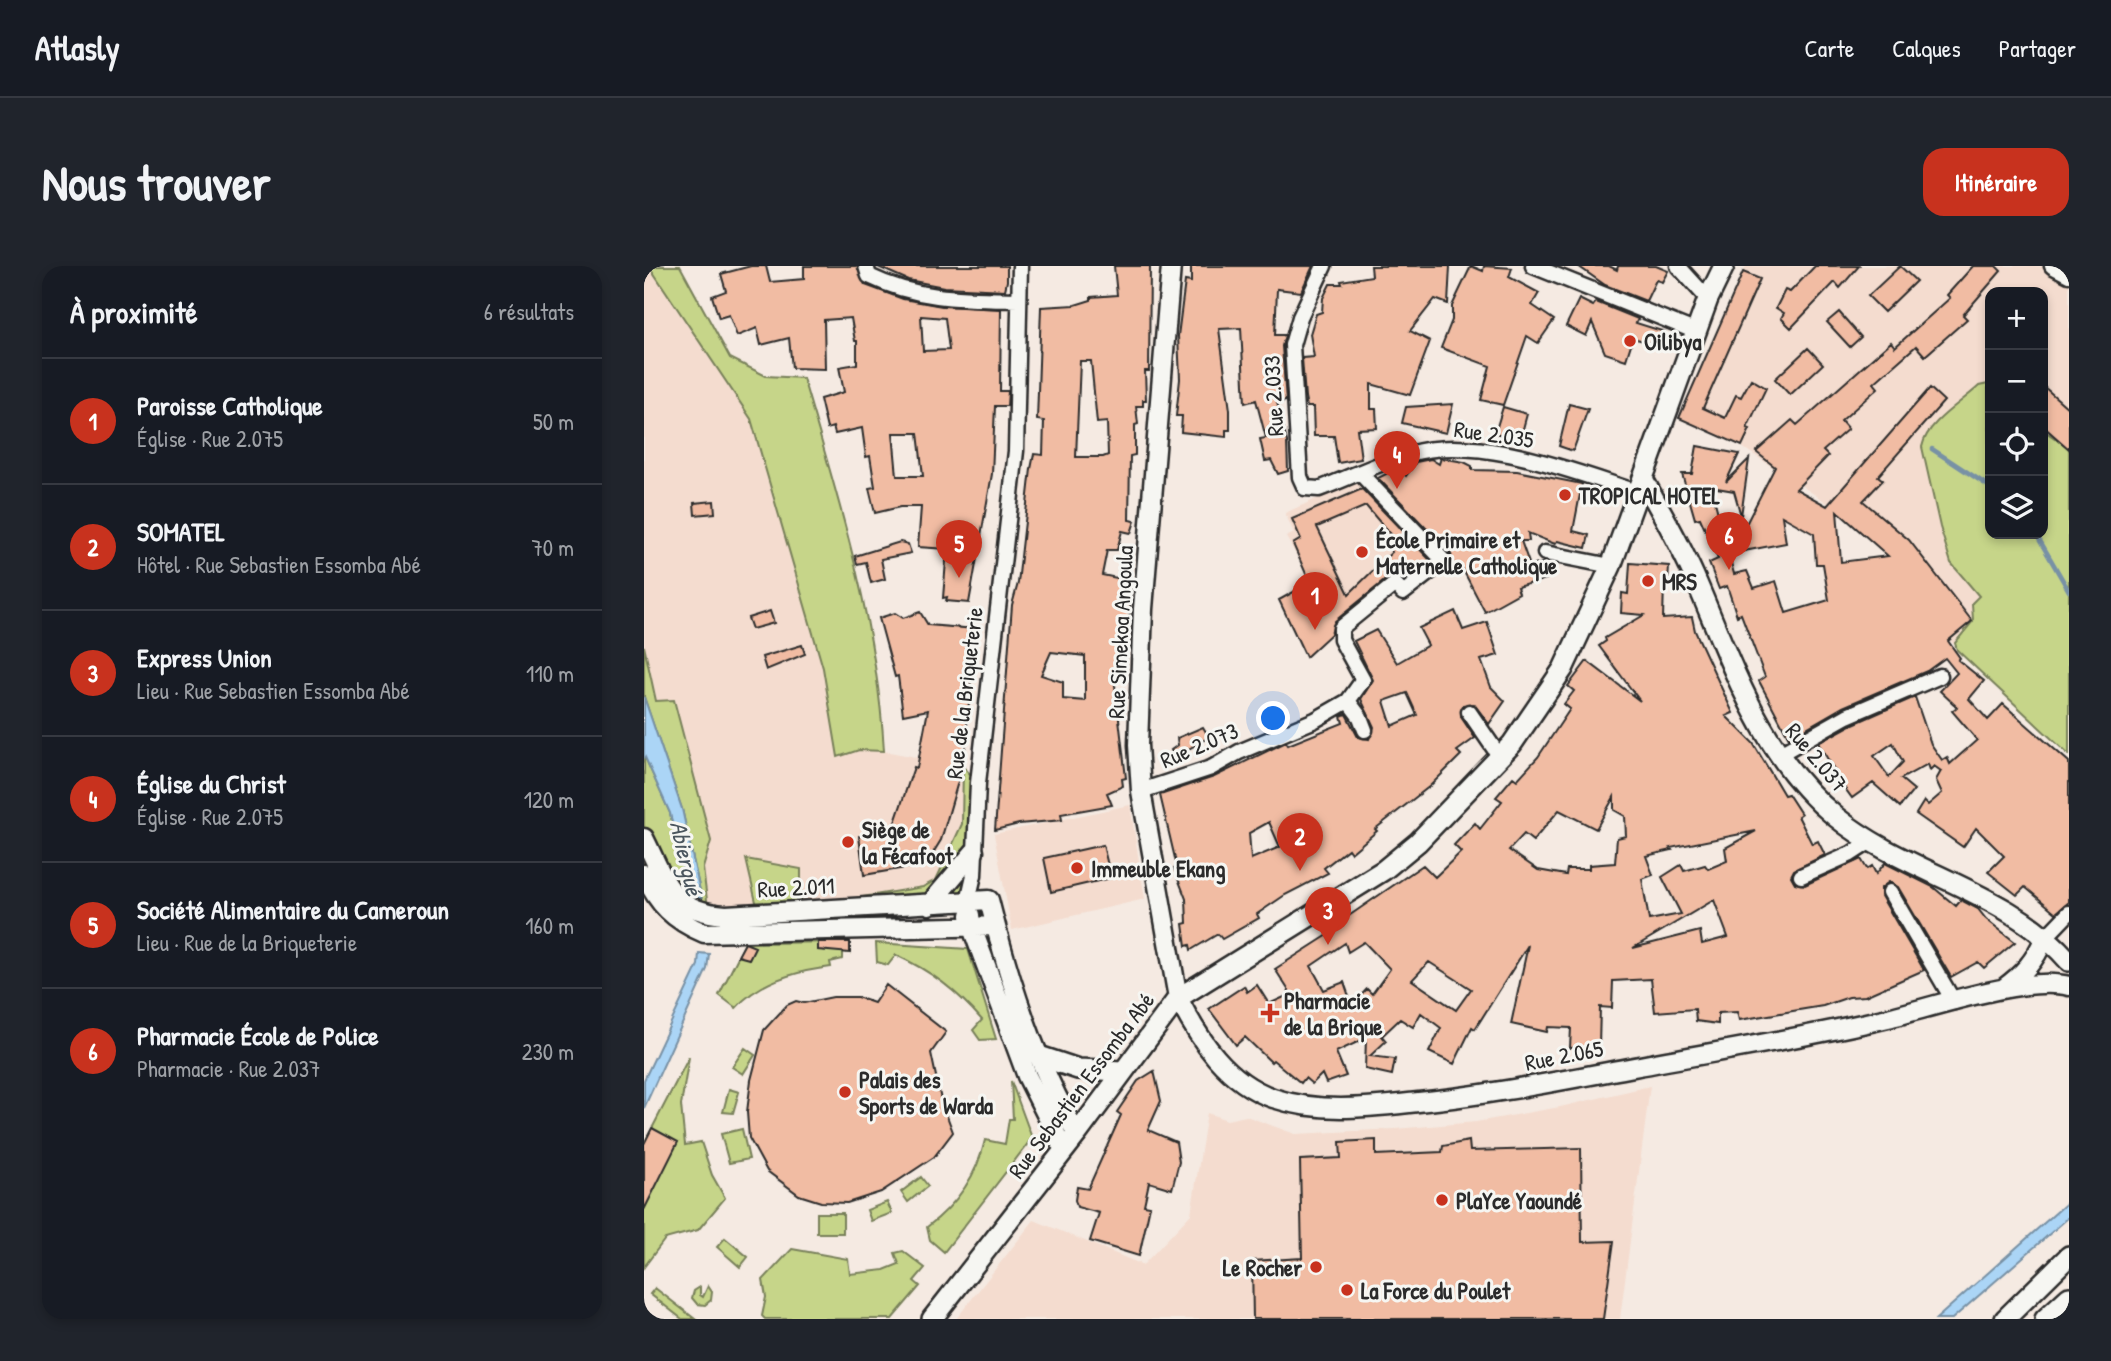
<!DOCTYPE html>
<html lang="fr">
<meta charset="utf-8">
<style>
:root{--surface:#171b24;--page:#20242c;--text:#f1f3f6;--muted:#9ea1a6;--line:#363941;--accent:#c8321e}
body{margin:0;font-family:"Patrick Hand",sans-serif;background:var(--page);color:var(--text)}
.controls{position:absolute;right:21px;top:21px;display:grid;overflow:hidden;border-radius:14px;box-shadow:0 4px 10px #0003}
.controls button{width:63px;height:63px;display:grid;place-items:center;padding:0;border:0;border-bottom:2px solid var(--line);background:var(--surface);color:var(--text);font:35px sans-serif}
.you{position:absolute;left:630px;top:453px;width:24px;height:24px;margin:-18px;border:5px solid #fff;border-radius:50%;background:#1a73e8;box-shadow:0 0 0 10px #1a73e833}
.badge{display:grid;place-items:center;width:46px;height:46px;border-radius:50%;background:var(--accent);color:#fff;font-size:23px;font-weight:700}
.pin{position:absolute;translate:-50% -58px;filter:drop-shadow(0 2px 4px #0008)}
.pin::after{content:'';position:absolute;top:37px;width:24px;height:21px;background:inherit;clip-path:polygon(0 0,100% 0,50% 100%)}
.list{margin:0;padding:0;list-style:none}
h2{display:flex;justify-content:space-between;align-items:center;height:91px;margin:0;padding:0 28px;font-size:30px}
h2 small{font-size:23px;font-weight:400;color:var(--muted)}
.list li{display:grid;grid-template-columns:46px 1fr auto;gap:21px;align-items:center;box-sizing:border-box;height:126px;padding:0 28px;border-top:2px solid var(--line)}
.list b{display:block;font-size:26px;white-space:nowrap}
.list p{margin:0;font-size:23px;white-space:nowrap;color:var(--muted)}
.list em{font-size:23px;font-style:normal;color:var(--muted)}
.icon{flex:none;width:38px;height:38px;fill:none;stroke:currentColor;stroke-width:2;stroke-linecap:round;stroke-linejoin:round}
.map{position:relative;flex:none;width:1425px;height:1053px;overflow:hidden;border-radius:21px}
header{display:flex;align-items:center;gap:42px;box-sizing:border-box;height:98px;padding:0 35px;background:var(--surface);border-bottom:2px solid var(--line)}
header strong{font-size:33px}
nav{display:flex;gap:38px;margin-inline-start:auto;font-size:24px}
.intro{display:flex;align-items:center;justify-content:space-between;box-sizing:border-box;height:168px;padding:0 42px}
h1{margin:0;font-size:49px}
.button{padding:18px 32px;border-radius:21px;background:var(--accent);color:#fff;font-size:24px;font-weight:700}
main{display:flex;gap:42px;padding:0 42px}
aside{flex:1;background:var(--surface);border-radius:21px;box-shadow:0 4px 10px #0003}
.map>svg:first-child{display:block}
.built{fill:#f4dccf;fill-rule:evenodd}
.green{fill:#c6d589;stroke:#78805a;stroke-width:2}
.water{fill:#abd5f6;stroke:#7891a5;stroke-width:2}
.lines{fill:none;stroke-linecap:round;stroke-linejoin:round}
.stream{stroke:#7891a5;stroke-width:4.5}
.building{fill:#f1bca3;stroke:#2b2b2b;stroke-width:2;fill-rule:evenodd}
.minor-casing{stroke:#2b2b2b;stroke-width:19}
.tertiary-casing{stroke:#2b2b2b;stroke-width:23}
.secondary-casing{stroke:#2b2b2b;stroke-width:24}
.minor{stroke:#f6f6f2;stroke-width:14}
.tertiary{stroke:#f6f6f2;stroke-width:18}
.secondary{stroke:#f6f6f2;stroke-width:19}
.poi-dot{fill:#c8321e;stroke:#f6f6f2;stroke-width:2.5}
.labels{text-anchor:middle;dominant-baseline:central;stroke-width:6;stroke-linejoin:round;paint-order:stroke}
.poi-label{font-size:23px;font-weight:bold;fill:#2b2b2b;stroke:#f6f6f2;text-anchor:start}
.street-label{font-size:23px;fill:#2b2b2b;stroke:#f6f6f2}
.water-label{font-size:24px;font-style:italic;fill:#4b565e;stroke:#f6f6f2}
</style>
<header>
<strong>Atlasly</strong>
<nav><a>Carte</a><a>Calques</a><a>Partager</a></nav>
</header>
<div class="intro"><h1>Nous trouver</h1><a class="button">Itinéraire</a></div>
<main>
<aside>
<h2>À proximité<small>6 résultats</small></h2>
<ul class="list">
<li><span class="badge">1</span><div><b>Paroisse Catholique</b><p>Église · Rue 2.075</p></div><em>50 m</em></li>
<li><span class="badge">2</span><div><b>SOMATEL</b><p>Hôtel · Rue Sebastien Essomba Abé</p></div><em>70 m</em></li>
<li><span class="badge">3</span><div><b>Express Union</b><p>Lieu · Rue Sebastien Essomba Abé</p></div><em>110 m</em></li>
<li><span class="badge">4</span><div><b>Église du Christ</b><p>Église · Rue 2.075</p></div><em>120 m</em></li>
<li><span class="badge">5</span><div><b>Société Alimentaire du Cameroun</b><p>Lieu · Rue de la Briqueterie</p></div><em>160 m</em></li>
<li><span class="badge">6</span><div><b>Pharmacie École de Police</b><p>Pharmacie · Rue 2.037</p></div><em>230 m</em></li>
</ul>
</aside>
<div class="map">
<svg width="1425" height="1053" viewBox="0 0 1425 1053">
<rect width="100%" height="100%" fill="#f5eae2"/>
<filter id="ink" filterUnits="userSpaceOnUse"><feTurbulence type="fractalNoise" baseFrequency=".0143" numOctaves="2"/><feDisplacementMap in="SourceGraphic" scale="14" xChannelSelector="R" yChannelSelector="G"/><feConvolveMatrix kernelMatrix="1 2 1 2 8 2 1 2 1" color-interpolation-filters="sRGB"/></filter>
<g filter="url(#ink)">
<path class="built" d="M0,0h5l102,153 72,249 15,89 21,-7 25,1 79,15 -1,58 -26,56 -13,7 -85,14 -37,1 -55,-43 10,43 -7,5 -41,1 -5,-40 8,-27 -37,-141 -18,1 -12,-55z
M1102,0h306l17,9v475l-120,-110 -69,-91 -51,-45 -87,-57 -63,-29zM1346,26h53v242h-53z
M719,212l13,23 62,60 -34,30 -9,-12 -52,45 -15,-13 -42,-74 8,-4 -9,-20z
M486,539l15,94 -133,31 -18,-96z
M1006,820l-30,233h-664l78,-99 109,45 48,-51 16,-101 20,7 19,-4 49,18 100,-5 81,-7 84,-15z"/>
<path class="green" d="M5,0h31l50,92 36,18 37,2c36,122 74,245 81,373l-25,-1 -21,7 -15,-89 -72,-249z
M1344,118l2,150h53v-104l26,18v307l-112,-105 -2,-7 18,-22 -1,-18 7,-7 -28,-33 -11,-36 -18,-80c5,-25 39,-44 57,-61z
M0,380l12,55 18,-1 37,141 -8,27 5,40 41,-1 7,-5 -10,-43 55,10v33l37,-1 85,-14 13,-7 26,-56 1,-58 15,17 -10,118 -263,13 -23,-105 -38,-112z
M0,489l26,58 22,96 -48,-71z
M206,676v11l-7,-1v7l-13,3 1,5c-34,4 -72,14 -95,41l-17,-13 26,-52z
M232,677l92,6 28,90 -16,1 -7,-10 9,-10c-25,-29 -51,-49 -86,-65l-8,10 -11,-3z
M101,782l10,7 -12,19 -11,-7z
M45,791l-8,48 4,40 16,-3 11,33 13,23 -27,32 -33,9 -21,28v-123z
M367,815l21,57 -88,114 -14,-12 -3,-13c29,-22 50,-51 58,-87l20,4 4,-25h4z
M85,823l10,3 -6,21 -10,-1z
M98,863l7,30 -20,4 -8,-29z
M277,911l7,9 -20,16 -7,-10z
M243,936l5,11 -21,8 -4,-11z
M173,947h26v20h-26z
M81,972l23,19 -8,10 -23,-20z
M148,983l56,10 2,15 34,-4 15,-6 -4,-11 8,-2 22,17 -11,13 6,5 -28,33h-127l-3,-3 4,-19 -3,-17z
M64,1020l4,6 -1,8 -6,5 -8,-1 -5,-6 2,-7 6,-4v8l3,2z
M11,1022l40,31h-13l-32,-25z"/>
<path class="water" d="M0,431l38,112 23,105 -13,-5 -22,-96 -26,-58z
M55,687l10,1 -2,15 -63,139v-28l54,-115z
M1425,935v16l-117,102h-16z"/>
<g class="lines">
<path class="stream" d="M1288,183l58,38
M1392,268l33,57"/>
</g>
<path class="building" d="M107,0h15l4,16 34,-3v-13h53l8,19 38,14 39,7 59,3 -1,82h8l-1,15h-12l-3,68 -23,129 -23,-2 1,-4 -4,1 4,-49 -29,-2 3,-40h-21l-25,6 -6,-25 6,-1 -5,-31 -4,1 -4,-29 -27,6 -2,-7 -6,2 -7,-30 24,-7 -5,-25 18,-3v-23h-2l-4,-23 -27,2 1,49 -33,-1 -3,-30 -28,7 -4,-17 -20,8 -8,-21 -10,3 -7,-22 14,-5 -5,-17zM277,50l24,2 4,32 -26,1zM249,167h25l5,43h-26z
M232,0h131v15l-2,9 -61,-3 -36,-7z
M470,0h36l-1,105h-4l1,29h-3v6h-7l2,18 -3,1v30l-5,1 -1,64 6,1 -4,12 -9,-2 -5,19h-10l-5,25 30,6 -7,87h-12l13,110 -4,1 1,7 -16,7 5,12 -51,9 1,6 -43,4 -24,6 17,-225 6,-22 13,-114 3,-15 9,1 1,-34 -7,-1 4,-113 34,-2 16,-5v-3l26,-2zM436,95h11l6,62 10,-1 1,33 -5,2h-27zM407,386l34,4v45l-22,-2v-17l-22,-7z
M547,0h122l-12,26 -24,-3 -2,46h10l-3,11 4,55 -9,1 10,40 1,29 -10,3 -7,-14 -6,1 -5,-22 6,-1 -10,-38 -11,3 -4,-75 -22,1 11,81v20h-4v7l-45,-5 1,-16h-6l4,-37 -2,-43 7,-55 6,1z
M727,0h79l-2,38 -13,-5 -25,32 20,10 -20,54 -39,-11v25h5l1,19 -20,1 4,30 -23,4 -4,-27h-20l-1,-29h-6l-2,-10 -3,-39 12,-1 -4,-23 6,-20 6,-2 1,-14 7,-14h12l-1,-3 31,-5z
M827,0l12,5 1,-5 28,2 -3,9 30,16 -7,12 22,15 -16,23 -11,-7 -24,69 -22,-5 9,-34 -49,-18 11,-28v-14z
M934,0h31l8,4 1,-4h38l12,5 -6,11 -6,-2 -10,21 -41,-16z
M1171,0h44l-19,22 -5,-6 -44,46 -10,-10 3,-5 -8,-5 9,-18 5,2z
M1256,0l16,15 -32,31 -16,-16z
M1329,0h23l5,5 -38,44 4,4 -42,37 -9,-10 -42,37 4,5 -37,33 7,8 -25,22 5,5 -32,33 31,17 103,-118 14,13 -66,75 5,4 -20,21 46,39 63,81 -24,20 12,17 -2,2 26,21 -15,18 19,21 15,-16 66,58v140l-13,11 -31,-26 -8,8 -29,-23 16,-16 -28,-28 -13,19 -47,-33 8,-13 4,4 14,-12 -6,-13 5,-9 -7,-5 -4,4 -2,-6 -27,15 13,11 -14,17 -27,-24 -21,15 -19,-26 2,-1 -17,-28 33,-18 64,-28 16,47 11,16 5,-3 3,7 27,-24 -25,-29 5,-4 -17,-16 17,-18 -12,-15 -18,13 -84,36 -54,31 -30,-57 6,-4 -24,-63 -4,2 -10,-30 -8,3 -10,-26 9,-4 -18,-41 -5,1 -13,-45h10l5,-28 42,8 -13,28 23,-23 -8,57 -7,-25 -23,-4 23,87 13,-3 7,17 22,-7 10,32 43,-13 -6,-36h-7l-2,-30 -32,-18 4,27 -42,8 -3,-17 34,-67 -19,-15 36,-32 5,5 94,-83 4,5 55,-49 -3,-3zM1193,245l51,45 -47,6zM1249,477l10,19 -14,15 -15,-21z
M1099,6l17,7 -57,129 22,10 11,-23 5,2 10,-18 15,9 -19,40 3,1 -8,17 -63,-28z
M935,33l14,7 3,-4 42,17 -2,4 29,9 -4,14 -28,-8 -7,22 -21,-7 -13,-31 -6,14 -20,-10z
M1195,46l22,25 -11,10 -23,-25z
M1164,82l15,16 -33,31 -15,-16z
M1399,120l26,23v40l-26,-23z
M809,138l-7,29 -44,-10 4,-16z
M925,138l19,5 -15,42 -14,-5z
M859,141l24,7 -7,26 -25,-7z
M797,192l23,4 8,4v4l45,1 65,13 -9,47 16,4 -3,13 -29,-7 -2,3 -27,-11 1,8h-8l9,25 13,-3 3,16 -29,8 2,6 -34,19 -23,-44 -8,3 -3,-17 -73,-76 20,-10 8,8 10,-14 15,-3 8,5z
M718,223l68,71 -26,20 -6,-5 -9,2 -54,44 -4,13 -25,23 -27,-57 31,-17 -17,-39 8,-5 -9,-20zM722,240l24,28 -8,6 10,12 -43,42 -32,-67z
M70,235l1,12 -20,2 -1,-12z
M256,276l8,2 3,9 -30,6 4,20 -14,4 -5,-21 -9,2 -2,-8z
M986,297l39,3 -1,17h-4l-1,36 29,-2 3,14 38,82 -7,3 27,27 31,52 4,-1 13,20 -3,2 14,28 6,-3 7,14 -31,15 -3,6 4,7 10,2 56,-26 6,10 5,-3 4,8 9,-11 48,24 23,19 5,-6 17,9 8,10 29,23 -31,26 -6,-6 -27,15 -53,-90 -9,-5 -8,6v8l43,74 -59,26 -16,1 -26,9 -84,14 -2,-8 -19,1v11l-22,-3 -1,-12 -40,3 -4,-33 -38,2 -1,27 -12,-1 -1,39 -29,2 1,-20 -23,-1 -1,5 -36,-8 17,-79 -53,84 -3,-2 -18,37 -25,-12 12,-24 -20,-15 -8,14 -13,-8 -18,17 4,5 -16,15 25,3 -3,16 -27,-6 1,-31 -30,14 10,24 -20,7 -4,-9 -10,10 -7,-6 -4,5 -28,-23 -2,2 -26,-25 -9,8 -27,-36 35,-23 3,6 10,-7 12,19 22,-10 -16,-25 64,-41 -2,-4 86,-59 12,12 26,-25 -7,-7 21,-22 5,6 22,-28 -6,-4 17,-20 4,3 21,-23 32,-48 -6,-5 10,-13 -6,-5 19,-25 53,40 -41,-55 7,-5 -1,-3 39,-23 -23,-2 1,-20 6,1zM970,531v13l11,6 1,20 -9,2 -2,25 -26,2v4h-22l-1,6 -28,-5 -29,-20 15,-16 9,7 26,-31 37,19zM1112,565l-31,17 2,13 -19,8 -3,-4 -21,6 -3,-6 -19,12 19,37 -32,6 -7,-41 11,-4 -7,-19 26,-6 -2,-2zM1070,634l14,37 -26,7 -2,-13 -67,17zM720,676l26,27 -18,25 -5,-5 -15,16 -8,-23 -20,8 -13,-24 34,-23 3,9zM785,696l42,27 -15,21 -44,-30z
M126,345l4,12 -22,6 -4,-11z
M811,345l8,19 24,-8 11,33 -17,5 10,27 14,14 -16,23 -15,-20 -11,1 -2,12 14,21 -18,13 4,4 -31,31 -55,43 2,2 -26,22 -3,-4 -24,19 4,5 -43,22 -28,19 2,4 -37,21 -4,-5 -27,16 -1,-5 -4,1 -3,-22 4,-1 -1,-24 -12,-31 3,-1 -17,-72 54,-18 72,-35 2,3 55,-22 -2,-7 5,-2 12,23 11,2 5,-12 -13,-28 12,-19 -19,-39 22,-11 21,33 31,-18 -9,-17zM763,427l10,22 -25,11 -8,-25zM625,556l11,25 -29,12 -2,-26z
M276,346l8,13 47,4 -11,132 -23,79 -8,13 -22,14 -47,8 -5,-39 33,-5 22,-64 3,1 11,-58 -25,5 -5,-39 -3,1 -16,-59 16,-5 8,5z
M158,379l3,9 -39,16 -4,-13z
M559,461l6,10 -34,20 -4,-7 7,-5 -1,-7z
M459,579l8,33 -60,14 -7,-34z
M174,676h32v11l-32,-3z
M101,677l10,4 -6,12 -11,-3z
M242,719l60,47 -15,21 10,47 12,32 -19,25 -53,35 -34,11 -26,-1 -22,-7 -32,-24 -18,-33 -2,-26 4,-32 13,-50 23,-25 9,-4 8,2 29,-6h24l17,6z
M510,805l7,30 -13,29 28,12 3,20 -7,27 -23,-7 -5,23 6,1 -11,50 -49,-15 9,-28 -22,-6 -2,-7 2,-13 11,2 33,-74 -4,-3 21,-31z
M8,862l26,14 -34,68v-66z
M732,874v15l66,-3 1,-6 26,-5 1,10 111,-3 1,94 32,-1 -11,78h-350l-1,-58 50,-3 -2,-98 41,-2 -1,-16z"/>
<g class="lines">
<defs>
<path id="minor" d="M222,0l3,10c49,24 97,23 150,24
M680,0l-24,51 -8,28 8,132 5,11 14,1c30,-11 59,-26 90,-35 67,-21 163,17 228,38
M889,0l164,66
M1034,0l30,33
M1408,0l17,9
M716,207l84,88 -41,32 -8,-9 -54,44v12l22,40 -15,21 12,16 5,13
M901,287l66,13
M825,446l31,45
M1134,489l69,-39 93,-40
M497,525l70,-23 28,-16 76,-32 33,-19
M1157,610l50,-22 20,-13
M1246,626l64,110
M324,635l6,-26 4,-92 38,-332 4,-185
M1400,673l25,-26"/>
<path id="tertiary" d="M527,0l-28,343 -5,136 3,46 37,207c21,42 49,84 95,100 45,15 91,10 136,5 76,-7 150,-22 225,-36 84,-16 170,-29 254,-49 45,-11 138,-43 181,-32
M0,572c22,44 27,74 82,77l263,-15c20,80 46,162 88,234
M0,608c14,30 29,46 60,59l292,-7
M285,639l45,-53
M326,649l1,10 56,151 37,74
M1360,722c19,-14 31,-27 40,-49"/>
<path id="secondary" d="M999,213c19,34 39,68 54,104 36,84 65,174 139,234 70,57 173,74 233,144
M395,790l39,13 45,2
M288,1053l145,-185 101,-136 206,-128 34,-28 94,-98 51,-75 48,-103 97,-267 16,-33
M1361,1053l64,-63
M1401,1053l24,-22"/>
</defs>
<use href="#minor" class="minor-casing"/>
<use href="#tertiary" class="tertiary-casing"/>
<use href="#secondary" class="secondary-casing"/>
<use href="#minor" class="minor"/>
<use href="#tertiary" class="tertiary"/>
<use href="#secondary" class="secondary"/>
</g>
</g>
<g class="poi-dot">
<circle cx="986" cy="75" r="7"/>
<circle cx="921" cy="229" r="7"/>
<circle cx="718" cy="286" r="7"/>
<circle cx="1004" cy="315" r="7"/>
<circle cx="204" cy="576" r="7"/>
<circle cx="433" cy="602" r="7"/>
<path d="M622.5 736.5h7v7h7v7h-7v7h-7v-7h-7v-7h7z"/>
<circle cx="201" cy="826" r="7"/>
<circle cx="798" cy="934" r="7"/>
<circle cx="672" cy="1001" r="7"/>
<circle cx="703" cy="1024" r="7"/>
</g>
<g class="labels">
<g class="poi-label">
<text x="1000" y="75">Oilibya</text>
<text x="935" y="229">TROPICAL HOTEL</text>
<text x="732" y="273">École Primaire et<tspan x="732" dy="26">Maternelle Catholique</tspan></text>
<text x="1018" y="315">MRS</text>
<text x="218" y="563">Siège de<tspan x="218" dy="26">la Fécafoot</tspan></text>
<text x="447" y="602">Immeuble Ekang</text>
<text x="640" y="734">Pharmacie<tspan x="640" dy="26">de la Brique</tspan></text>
<text x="215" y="813">Palais des<tspan x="215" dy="26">Sports de Warda</tspan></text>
<text x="812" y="934">PlaYce Yaoundé</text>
<text x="658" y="1001" text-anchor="end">Le Rocher</text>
<text x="717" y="1024">La Force du Poulet</text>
</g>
<g class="street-label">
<text transform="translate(629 130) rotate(-93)">Rue 2.033</text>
<text transform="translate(850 168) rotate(8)">Rue 2.035</text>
<text transform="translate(476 366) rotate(-87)">Rue Simekoa Angoula</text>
<text transform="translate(320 427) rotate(-83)">Rue de la Briqueterie</text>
<text transform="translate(555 479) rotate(-23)">Rue 2.073</text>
<text transform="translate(1173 491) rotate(50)">Rue 2.037</text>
<text transform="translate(152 621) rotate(-3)">Rue 2.011</text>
<text transform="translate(920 789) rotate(-11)">Rue 2.065</text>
<text transform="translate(437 819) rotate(-53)">Rue Sebastien Essomba Abé</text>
</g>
<g class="water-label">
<text transform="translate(43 592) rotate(77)">Abiergué</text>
</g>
</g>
</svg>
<div class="controls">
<button>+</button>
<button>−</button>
<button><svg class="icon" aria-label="locate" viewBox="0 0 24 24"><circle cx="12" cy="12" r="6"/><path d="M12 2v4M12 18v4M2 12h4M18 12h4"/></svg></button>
<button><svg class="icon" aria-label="layers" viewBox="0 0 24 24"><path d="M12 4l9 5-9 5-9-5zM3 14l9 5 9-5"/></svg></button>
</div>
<div class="you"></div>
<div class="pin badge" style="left:671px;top:364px">1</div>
<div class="pin badge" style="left:656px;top:605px">2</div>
<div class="pin badge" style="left:684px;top:679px">3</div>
<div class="pin badge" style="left:753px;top:223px">4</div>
<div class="pin badge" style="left:315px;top:312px">5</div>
<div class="pin badge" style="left:1085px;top:304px">6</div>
</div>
</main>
